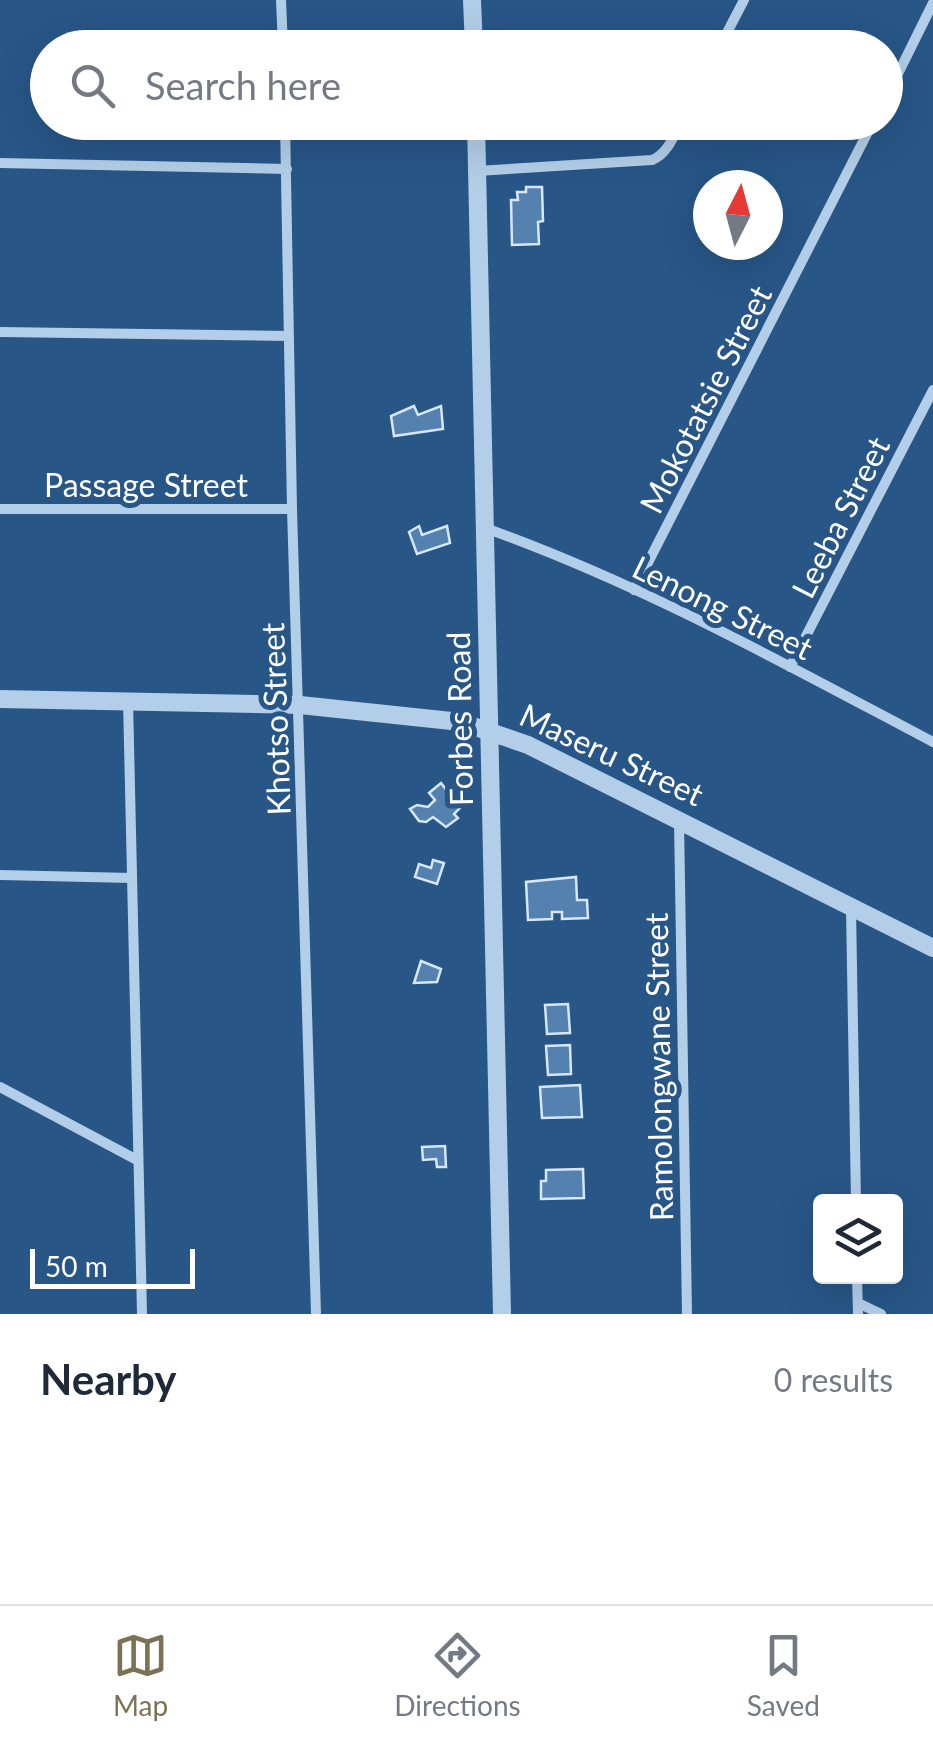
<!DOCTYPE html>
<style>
:root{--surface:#fff;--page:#f6f6f7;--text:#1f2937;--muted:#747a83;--line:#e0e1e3;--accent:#7d7155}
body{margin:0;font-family:Lato,sans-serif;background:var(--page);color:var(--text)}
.controls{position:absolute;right:30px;bottom:30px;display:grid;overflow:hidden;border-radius:10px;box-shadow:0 10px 40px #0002}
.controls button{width:90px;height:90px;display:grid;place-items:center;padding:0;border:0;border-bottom:2px solid var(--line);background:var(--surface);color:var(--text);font:50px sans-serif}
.compass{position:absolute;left:693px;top:170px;width:90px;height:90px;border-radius:50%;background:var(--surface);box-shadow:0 10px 40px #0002;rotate:6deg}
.scale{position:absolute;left:30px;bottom:25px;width:165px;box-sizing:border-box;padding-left:10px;border:5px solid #fff;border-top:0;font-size:28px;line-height:35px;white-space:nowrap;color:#fff;-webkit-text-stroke:8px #275687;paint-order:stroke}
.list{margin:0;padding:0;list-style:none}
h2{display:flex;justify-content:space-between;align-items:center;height:130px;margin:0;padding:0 40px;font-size:42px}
h2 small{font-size:32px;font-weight:400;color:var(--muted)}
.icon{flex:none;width:55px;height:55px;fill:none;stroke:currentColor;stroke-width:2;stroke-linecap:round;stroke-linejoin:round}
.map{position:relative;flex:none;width:933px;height:1314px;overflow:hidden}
.search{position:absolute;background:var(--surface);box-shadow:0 10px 40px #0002;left:30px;right:30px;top:30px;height:110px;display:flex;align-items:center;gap:25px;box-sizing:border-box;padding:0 35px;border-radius:55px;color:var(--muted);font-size:38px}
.sheet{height:290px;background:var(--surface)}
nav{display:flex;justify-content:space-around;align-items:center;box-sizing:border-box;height:140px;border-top:2px solid var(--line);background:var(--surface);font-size:28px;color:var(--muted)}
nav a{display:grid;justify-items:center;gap:5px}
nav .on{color:var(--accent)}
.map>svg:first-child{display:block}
.building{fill:#5481b0;stroke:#d7e7f7;stroke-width:2.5}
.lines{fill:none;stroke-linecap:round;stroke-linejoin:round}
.minor{stroke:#b3cee8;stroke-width:10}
.tertiary{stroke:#b3cee8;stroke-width:18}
.labels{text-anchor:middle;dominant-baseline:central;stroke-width:10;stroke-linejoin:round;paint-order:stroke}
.street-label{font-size:32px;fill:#fff;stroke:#275687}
</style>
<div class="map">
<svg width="933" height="1314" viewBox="0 0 933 1314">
<rect width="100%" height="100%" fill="#275687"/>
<path class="building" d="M526,187h16l1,34 -5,1 1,22 -27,1 -1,-45h7l-1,-8h9z
M414,406l4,9 23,-9 2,23 -49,7 -3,-20z
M419,526l3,9 25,-9 3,17 -33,11 -8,-22z
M441,783l19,25 -6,6 4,4 -12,9 -13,-10 -7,5 -7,-1 -9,-12 7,-4 11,2 7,-7 -6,-7z
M433,860l11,3 -7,21 -22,-7 4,-13 12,4z
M576,877l1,23h10l1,18 -26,1v-7h-10v7l-24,1 -2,-38z
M421,961l20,8 -4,13 -23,1z
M568,1004l2,29 -23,1 -2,-29z
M570,1045l1,29 -23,1 -2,-29z
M580,1085l2,32 -40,1 -2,-31z
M445,1146l1,21h-9l-1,-8 -13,1 -1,-13z
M583,1169l1,29 -43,1v-18h5v-11z"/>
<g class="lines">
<path class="minor" d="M281,0l2,48
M719,48l25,-48
M886,98l47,-95
M285,122l7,387 24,805
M0,163l287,6
M477,171l175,-11c15,-6 22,-24 29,-38
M0,332l289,4
M0,509h292
M485,528c155,55 302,137 448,214
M634,590l239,-468
M790,667l143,-277
M128,700l14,614
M679,820l8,494
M0,875l132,3
M851,908l5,294
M0,1087l137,73
M857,1276l1,38
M858,1303l23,11"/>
<path class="tertiary" d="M472,0l2,48
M476,122l26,1192
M0,699l300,6 161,17 67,23 405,203"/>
</g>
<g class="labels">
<g class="street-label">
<text transform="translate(705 399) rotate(-63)">Mokotatsie Street</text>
<text x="146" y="484">Passage Street</text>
<text transform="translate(840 517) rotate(-63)">Leeba Street</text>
<text transform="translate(723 607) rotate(26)">Lenong Street</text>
<text transform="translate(275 719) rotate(-92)">Khotso Street</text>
<text transform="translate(459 719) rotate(-91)">Forbes Road</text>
<text transform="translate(612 754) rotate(25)">Maseru Street</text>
<text transform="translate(658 1067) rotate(-91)">Ramolongwane Street</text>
</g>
</g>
</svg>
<div class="controls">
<button><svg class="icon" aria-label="layers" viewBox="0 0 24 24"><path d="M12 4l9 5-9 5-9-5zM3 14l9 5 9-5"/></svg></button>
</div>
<svg class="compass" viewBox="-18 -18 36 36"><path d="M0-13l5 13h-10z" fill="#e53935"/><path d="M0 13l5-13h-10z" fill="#747a83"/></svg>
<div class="scale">50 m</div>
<div class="search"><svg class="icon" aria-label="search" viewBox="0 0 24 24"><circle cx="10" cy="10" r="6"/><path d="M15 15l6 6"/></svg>Search here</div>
</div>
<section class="sheet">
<h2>Nearby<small>0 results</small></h2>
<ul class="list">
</ul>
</section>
<nav>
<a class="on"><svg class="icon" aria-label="map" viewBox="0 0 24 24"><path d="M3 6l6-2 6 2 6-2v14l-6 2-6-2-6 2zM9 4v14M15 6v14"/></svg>Map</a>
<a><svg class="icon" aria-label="directions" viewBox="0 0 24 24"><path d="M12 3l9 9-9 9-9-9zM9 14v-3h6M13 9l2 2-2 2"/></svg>Directions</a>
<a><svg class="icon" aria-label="saved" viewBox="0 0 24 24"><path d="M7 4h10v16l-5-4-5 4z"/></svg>Saved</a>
</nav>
